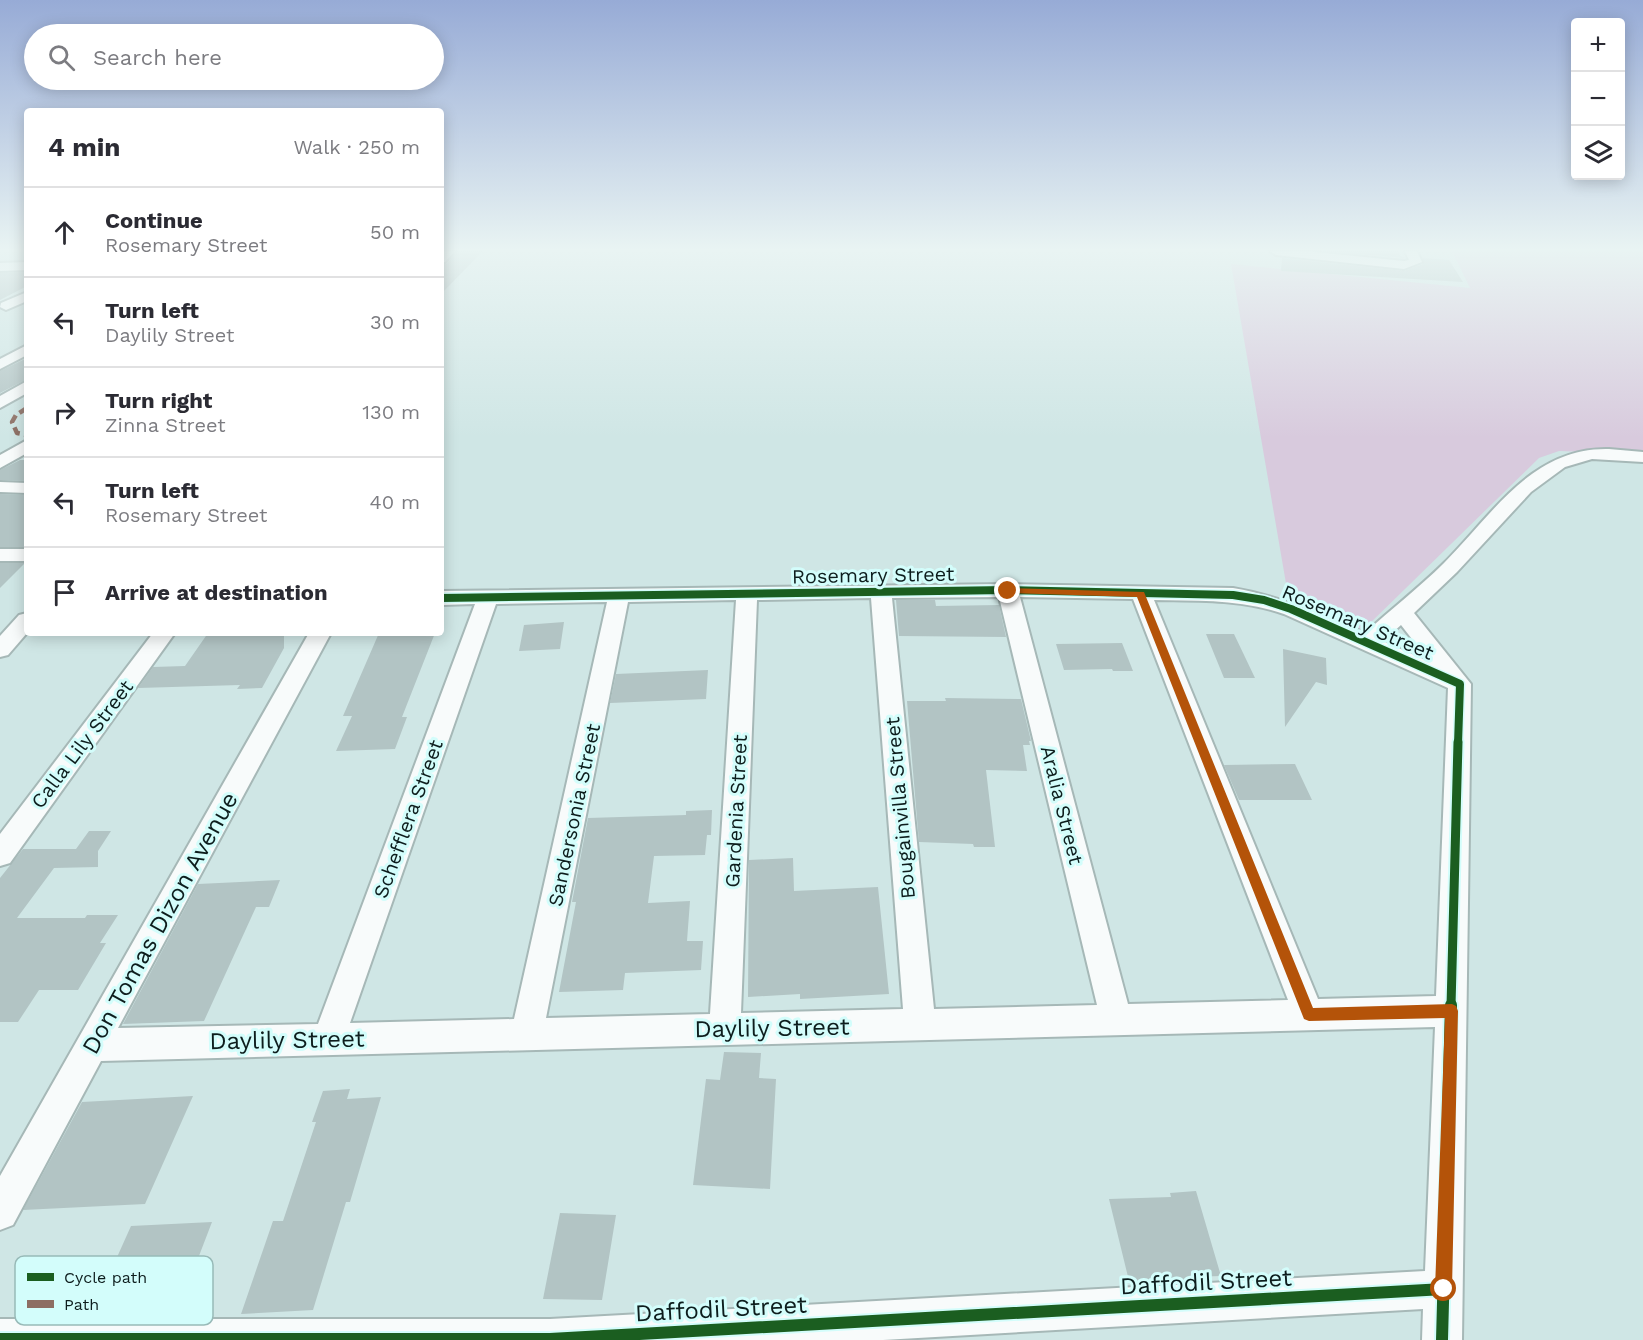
<!DOCTYPE html>
<meta charset="utf-8">
<style>
:root{--surface:#fff;--page:#f7f7f7;--text:#2b2b33;--muted:#7c7c81;--line:#e1e1e2}
body{margin:0;font-family:"Work Sans",sans-serif;background:var(--page);color:var(--text)}
.controls{position:absolute;right:18px;top:18px;display:grid;overflow:hidden;border-radius:6px;box-shadow:0 3px 15px #0003}
.controls button{width:54px;height:54px;display:grid;place-items:center;padding:0;border:0;border-bottom:2px solid var(--line);background:var(--surface);color:var(--text);font:30px sans-serif}
.stop{position:absolute;width:18px;height:18px;margin:-14px;border:4px solid #b45309;border-radius:50%;background:#fff}
.stop.end{background:#b45309;border-color:#fff;box-shadow:0 2px 6px #0008}
.list{margin:0;padding:0;list-style:none}
h2{display:flex;justify-content:space-between;align-items:center;height:78px;margin:0;padding:0 24px;font-size:26px}
h2 small{font-size:20px;font-weight:400;color:var(--muted)}
.list li{display:grid;grid-template-columns:39px 1fr auto;gap:18px;align-items:center;box-sizing:border-box;height:90px;padding:0 24px;border-top:2px solid var(--line)}
.list b{display:block;font-size:22px;white-space:nowrap}
.list p{margin:0;font-size:20px;white-space:nowrap;color:var(--muted)}
.list em{font-size:20px;font-style:normal;color:var(--muted)}
.icon{flex:none;width:33px;height:33px;fill:none;stroke:currentColor;stroke-width:2;stroke-linecap:round;stroke-linejoin:round}
.map{position:relative;flex:none;width:1643px;height:1340px;overflow:hidden}
.search{position:absolute;background:var(--surface);box-shadow:0 3px 15px #0003;left:24px;top:24px;width:420px;height:66px;display:flex;align-items:center;gap:15px;box-sizing:border-box;padding:0 21px;border-radius:33px;color:var(--muted);font-size:22px}
.panel{position:absolute;background:var(--surface);box-shadow:0 3px 15px #0003;left:24px;top:108px;width:420px;height:528px;border-radius:6px}
.map>svg:first-child{display:block}
.green{fill:#d8cadd}
.building{fill:#b2c4c4}
.lines{fill:none;stroke-linecap:round;stroke-linejoin:round}
.minor-casing{stroke:#a6b8b7;stroke-width:4}
.minor{fill:#f8fbfb;fill-rule:evenodd}
.quiet{stroke:#8d6e63;stroke-width:4.5;stroke-dasharray:9 4.5;stroke-linecap:butt}
.cycleway-far2-casing{stroke:#d3fdfb;stroke-width:11}
.cycleway-far1-casing{stroke:#d3fdfb;stroke-width:13}
.cycleway-casing{stroke:#d3fdfb;stroke-width:16}
.cycleway-far2{stroke:#1b5e20;stroke-width:8}
.cycleway-far1{stroke:#1b5e20;stroke-width:9}
.cycleway{stroke:#1b5e20;stroke-width:12}
.route{fill:#b45309}
.labels{text-anchor:middle;dominant-baseline:central;stroke-width:6;stroke-linejoin:round;paint-order:stroke}
.street-label{font-size:20px;fill:#0d1d1d;stroke:#d3fdfb}
.near-street-label{font-size:24px;fill:#0d1d1d;stroke:#d3fdfb}
.key{fill:#d3fdfb;stroke:#98bab8;stroke-width:1.5}
.key-label{font-size:16px;fill:#0d1d1d}
</style>
<div class="map">
<svg width="1643" height="1340" viewBox="0 0 1643 1340">
<rect width="100%" height="100%" fill="#cfe6e5"/>
<path class="green" d="M1452,251h191v203l-84,-3 -20,7 -178,174 -73,-37 -57,-331 239,24z"/>
<path class="building" d="M457,251h26l-42,43v-29l6,-1z
M1323,251h75l2,5 6,2z
M1282,258l122,13 19,-7v-6l26,2 14,22 -182,-11z
M27,272v14l-27,14v-27z
M27,358v21l-27,14v-22z
M20,460h7v21l-27,-1v-10z
M0,494l27,1v52h-27z
M0,563h25l-25,25z
M896,600h39l1,6 63,-1 7,32 -107,-1z
M564,622l-4,27 -41,2 5,-26z
M208,633h76v15l-22,40 -25,1 3,-4 -102,3 15,-21 32,-1z
M379,633h56l-33,84h5l-12,32 -59,2 16,-35h-9z
M1206,634h28l21,44h-31z
M1122,643l11,28h-20l-1,-2 -48,1 -8,-26z
M1283,649l43,9 1,27 -11,-3 -31,45z
M708,670l-2,29 -96,4 6,-29z
M945,698l76,1 10,42h-2l1,4h-7l4,26 -41,-1 9,77h-21l-1,-3 -54,-2 -12,-141h39z
M1295,764l17,36h-73l-15,-35z
M712,810l-1,25h-4l-2,20 -51,1 -6,47 42,-2 -3,40h16l-2,29 -76,3 -2,17 -64,2 17,-90h-4l16,-84 98,-3v-4z
M89,831h22l-13,20v16l-44,1 -37,50h68l2,-3h31l-18,28h6l-28,47h-39l-21,32h-18v-144l23,-29h53z
M793,858l1,33 84,-4 11,107 -89,5v-5l-52,3 1,-137z
M280,880l-11,27h-13l-52,114 -81,3 75,-140z
M724,1052l37,1 -2,25 17,1 -6,110 -77,-4 13,-106 14,1z
M350,1089l-3,10 34,-2 -31,105h-4l-33,108 -72,4 32,-93h10l33,-99h-4l11,-31z
M193,1096l-48,108 -122,6 59,-108z
M1196,1191l25,85 -31,1 1,5 -61,3 -21,-86 62,-2 -1,-4z
M560,1213l56,2 -14,85 -59,-1z
M212,1222l-33,86 -87,5 39,-87z"/>
<g class="lines">
<defs>
<path id="minor" d="M443,251h12l-10,11 -4,1z
M1270,251h35l99,10 5,-1 -4,-9h12l5,11 -18,7 -128,-14z
M27,262v8l-27,1v-8z
M27,292v9l-21,9 -6,-3 1,-4z
M27,345v10l-27,14v-10z
M27,381v12l-27,15v-12z
M27,440v13l-27,15v-13z
M1609,449l34,3v10l-51,-3 -27,8 -34,25 -74,80 -43,41 57,71 -9,656h-40l1,-31 -540,31h-883v-21h550l875,-48 10,-244 -1334,34 -88,164 -13,5v-54l309,-543h22l-213,395 200,-4 157,-420 -34,1v-14l567,-7 225,4c47,8 88,26 132,45 26,-24 54,-45 79,-70 49,-49 88,-116 165,-114zM999,597l98,408 -163,4 -42,-411zM1020,597l113,2 155,401 -160,4zM871,598l32,411 -162,4 16,-413zM736,600l-26,414 -164,4 82,-416zM1154,600c44,1 87,-1 130,14l164,74 -12,308 -118,3zM607,602l-93,417 -164,4 146,-419zM1401,625l29,37 -47,-21z
M0,482l27,1v10l-27,-1z
M0,549h27v12h-27z
M27,613v20l-19,22 -8,2v-21l19,-21z
M153,633h22l-165,230 -10,3v-32z"/>
</defs>
<use href="#minor" class="minor-casing"/>
<use href="#minor" class="minor"/>
<path class="quiet" d="M27,408l-11,7 -4,7 5,11 10,2"/>
<defs>
<path id="cycleway-far2" d="M441,598l567,-8 225,5 31,5 27,9 169,75 -2,60"/>
<path id="cycleway-far1" d="M1451,1006l7,-264"/>
<path id="cycleway" d="M0,1339h550l894,-50
M1442,1340l9,-335"/>
</defs>
<use href="#cycleway-far2" class="cycleway-far2-casing"/>
<use href="#cycleway-far1" class="cycleway-far1-casing"/>
<use href="#cycleway" class="cycleway-casing"/>
<use href="#cycleway-far2" class="cycleway-far2"/>
<use href="#cycleway-far1" class="cycleway-far1"/>
<use href="#cycleway" class="cycleway"/>
</g>
<linearGradient id="sky" x2="0" y2="1"><stop stop-color="#97abd6"/><stop offset="0.57" stop-color="#e9f4f3"/><stop offset="1" stop-color="#e9f4f3" stop-opacity="0"/></linearGradient>
<rect width="1643" height="438" fill="url(#sky)"/>
<path class="route" d="M1008,588l136,4 169,416 139,-4 4,2 2,5 -6,278 -3,6 -5,2 -6,-2 -3,-6 10,-271 -136,3 -5,-2 -167,-422 -132,-4v-4z"/>
<g class="labels">
<g class="street-label">
<text transform="translate(873 575) rotate(-1)">Rosemary Street</text>
<text transform="translate(1358 622) rotate(23)">Rosemary Street</text>
<text transform="translate(82 744) rotate(-53)">Calla Lily Street</text>
<text transform="translate(1062 805) rotate(76)">Aralia Street</text>
<text transform="translate(900 808) rotate(-95)">Bougainvilla Street</text>
<text transform="translate(736 811) rotate(-87)">Gardenia Street</text>
<text transform="translate(574 815) rotate(-78)">Sandersonia Street</text>
<text transform="translate(408 819) rotate(-70)">Schefflera Street</text>
</g>
<g class="near-street-label">
<text transform="translate(160 923) rotate(-61)">Don Tomas Dizon Avenue</text>
<text transform="translate(772 1028) rotate(-1)">Daylily Street</text>
<text transform="translate(287 1040) rotate(-1)">Daylily Street</text>
<text transform="translate(1206 1282) rotate(-3)">Daffodil Street</text>
<text transform="translate(721 1309) rotate(-3)">Daffodil Street</text>
</g>
</g>
<rect x="15" y="1256" width="198" height="69" rx="9" class="key"/>
<rect x="27" y="1273" width="27" height="8" fill="#1b5e20"/>
<rect x="27" y="1300" width="27" height="8" fill="#8d6e63"/>
<g class="key-label">
<text x="64" y="1283">Cycle path</text>
<text x="64" y="1310">Path</text>
</g>
</svg>
<div class="controls">
<button>+</button>
<button>−</button>
<button><svg class="icon" aria-label="layers" viewBox="0 0 24 24"><path d="M12 4l9 5-9 5-9-5zM3 14l9 5 9-5"/></svg></button>
</div>
<div class="stop" style="left:1444px;top:1289px"></div>
<div class="stop end" style="left:1008px;top:591px"></div>
<div class="search"><svg class="icon" aria-label="search" viewBox="0 0 24 24"><circle cx="10" cy="10" r="6"/><path d="M15 15l6 6"/></svg>Search here</div>
<section class="panel">
<h2>4 min<small>Walk · 250 m</small></h2>
<ul class="list">
<li><svg class="icon" aria-label="ahead" viewBox="0 0 24 24"><path d="M12 20V5M6 11l6-6 6 6"/></svg><div><b>Continue</b><p>Rosemary Street</p></div><em>50 m</em></li>
<li><svg class="icon" aria-label="left" viewBox="0 0 24 24"><path d="M17 20v-9H6M10 6l-5 5 5 5"/></svg><div><b>Turn left</b><p>Daylily Street</p></div><em>30 m</em></li>
<li><svg class="icon" aria-label="right" viewBox="0 0 24 24"><path d="M7 20v-9h11M14 6l5 5-5 5"/></svg><div><b>Turn right</b><p>Zinna Street</p></div><em>130 m</em></li>
<li><svg class="icon" aria-label="left" viewBox="0 0 24 24"><path d="M17 20v-9H6M10 6l-5 5 5 5"/></svg><div><b>Turn left</b><p>Rosemary Street</p></div><em>40 m</em></li>
<li><svg class="icon" aria-label="arrive" viewBox="0 0 24 24"><path d="M6 21V4h12l-3 4 3 4H6"/></svg><div><b>Arrive at destination</b></div></li>
</ul>
</section>
</div>
